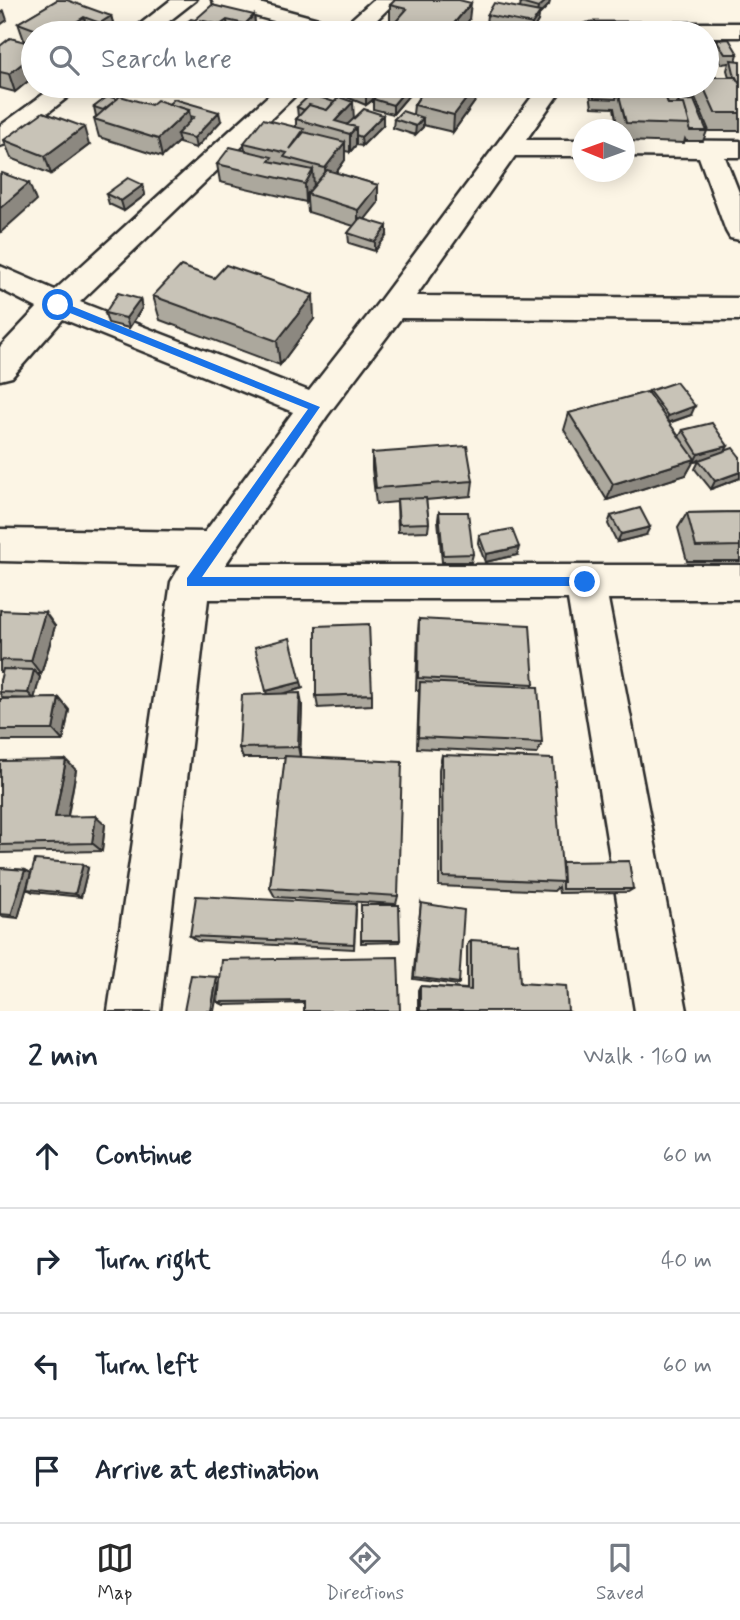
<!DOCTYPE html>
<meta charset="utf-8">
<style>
:root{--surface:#fff;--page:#f6f6f7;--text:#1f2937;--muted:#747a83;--line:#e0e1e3;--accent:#2b2b2b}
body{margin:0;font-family:Mynerve,sans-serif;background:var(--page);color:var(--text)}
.compass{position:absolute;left:572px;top:119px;width:63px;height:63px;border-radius:50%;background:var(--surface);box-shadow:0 4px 18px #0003;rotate:271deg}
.stop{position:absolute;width:21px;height:21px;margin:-16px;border:5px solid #1a73e8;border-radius:50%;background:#fff}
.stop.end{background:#1a73e8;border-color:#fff;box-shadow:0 2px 7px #0008}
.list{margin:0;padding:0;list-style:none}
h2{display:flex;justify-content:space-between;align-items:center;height:91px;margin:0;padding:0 28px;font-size:30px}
h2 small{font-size:23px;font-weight:400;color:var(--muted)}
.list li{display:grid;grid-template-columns:46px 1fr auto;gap:21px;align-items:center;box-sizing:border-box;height:105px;padding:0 28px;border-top:2px solid var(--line)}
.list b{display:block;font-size:26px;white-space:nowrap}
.list em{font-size:23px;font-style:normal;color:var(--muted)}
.icon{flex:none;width:38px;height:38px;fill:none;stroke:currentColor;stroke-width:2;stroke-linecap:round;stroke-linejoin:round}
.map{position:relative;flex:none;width:740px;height:1011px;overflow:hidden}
.search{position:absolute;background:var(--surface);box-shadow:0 4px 18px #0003;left:21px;right:21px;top:21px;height:77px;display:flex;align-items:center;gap:18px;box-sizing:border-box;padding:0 24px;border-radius:38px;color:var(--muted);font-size:26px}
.sheet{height:511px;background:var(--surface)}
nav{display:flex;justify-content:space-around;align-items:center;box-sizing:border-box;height:98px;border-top:2px solid var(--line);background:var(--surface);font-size:19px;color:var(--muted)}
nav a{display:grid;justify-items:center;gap:4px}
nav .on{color:var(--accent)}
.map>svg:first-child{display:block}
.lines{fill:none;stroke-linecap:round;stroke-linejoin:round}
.street-casing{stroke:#2b2b2b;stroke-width:5}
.street{fill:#fcf5e5;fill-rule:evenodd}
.wall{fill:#aca89d;stroke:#2b2b2b;stroke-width:2}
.shaded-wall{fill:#8c8880;stroke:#2b2b2b;stroke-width:2}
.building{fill:#c8c3b7;stroke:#2b2b2b;stroke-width:2}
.route{fill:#1a73e8}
</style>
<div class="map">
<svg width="740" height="1011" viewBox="0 0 740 1011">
<rect width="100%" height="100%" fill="#fcf5e5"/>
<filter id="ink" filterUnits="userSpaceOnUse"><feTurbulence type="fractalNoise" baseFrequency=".0143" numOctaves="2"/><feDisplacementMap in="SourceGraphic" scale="14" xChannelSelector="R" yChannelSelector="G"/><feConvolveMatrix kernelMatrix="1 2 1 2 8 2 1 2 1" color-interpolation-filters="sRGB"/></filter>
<g filter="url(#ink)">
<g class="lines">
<defs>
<path id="street" d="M171,0h25l-42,33h-25z
M212,0h36l96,26 29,-26h24l-34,33h-45l-103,-28z
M592,23h148v14h-33v-4h-124l-2,-3 3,-5z
M55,86h27l-73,57 -9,3v-20z
M279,86h26l-225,216 229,89 72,-92 159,-213h24l-38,54h56v16h-67l-99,140 324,2v22l-339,-2 -74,98 -102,149h515v34h-132l79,412h-52l-67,-412h-360l-48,412h-52l63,-429 10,-17 -181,-4v-32l205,3 88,-120 -230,-93 -51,58 -12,3v-33l37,-39 -37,-19v-23l55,24z
M624,140l116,1v16h-15l15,38v45l-10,-2 -4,-7 -27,-74 -75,-1z"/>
</defs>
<use href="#street" class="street-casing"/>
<use href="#street" class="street"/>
</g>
<path class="wall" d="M57,0l54,16 5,17h-83v11l-9,-4 -6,-17z
M525,0h25l-1,5 -10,10 -1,6 -7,12 -45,-9 1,-9 33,-7 1,-5z
M390,5l79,15 -10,13h-67v-7l2,-3h-4z
M254,15l1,9 -9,9 -18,-4 -3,3 -30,-12z
M716,40l22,14 -2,7h4v70h-31l-15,-36 3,-9h10l22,-9 -2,-7 2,-7 -7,1 -9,-14z
M33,44v33l-18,15 -15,-4v-42z
M342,86h68v8l-17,20 -20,-5v-9l-7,5 -24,-10z
M420,86h66l-33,46 -30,-7v2l-8,8 -22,-7 1,-9 19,-5 1,-9 6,-10h-1z
M589,86h41l1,6h24l2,-6h32l3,8 -2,6 17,31 -4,10h-17l-1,-2 -1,4 -59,-2v-11h-7l-4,-22 -22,-1z
M117,99l34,6 70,16 -25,27 -17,-5v-2l-17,16 -63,-20 -5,-18 2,-3 -2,-9z
M297,107l86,18 -21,21 -6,-1 -6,7 -5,-1v9l-9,13 42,12v18l-13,16 22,16 -12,16 -26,-8 -1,-10 6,-7 -46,-14 -1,-12 -1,2 -86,-20 -3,-18 28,-13 -1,-8 52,-16v-8l2,-2z
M4,140l85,5 -38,29 -40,-16z
M143,185l2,10 -21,16 -15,-7 -3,-10z
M214,278l100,41 -34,46 -120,-45 -7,-24z
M140,299l2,9 -13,20 -21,-5 -3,-10z
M649,391l42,24 -22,8 10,14 4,-7 42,21 15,6v21l-29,11 -16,-20 4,-8 -6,1 -7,13 -79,25 -43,-70 5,-17 79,-20z
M372,453l101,28 -2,15 -45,4 3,23 -1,8 -30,1 -1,-30 -21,2 -4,-35z
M439,512l34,42 -2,8h-29l-4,-42z
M740,512v49h-53l-9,-33 9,-15z
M611,516l35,19 -29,7 -9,-18z
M479,535l38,20 -32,7 -7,-19z
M0,610l55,16 -14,48 -4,-1 3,4 -6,22 25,-1 10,12 -6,31h-63v-42h27l-24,-1 -3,-4v-13l3,-9h-3z
M419,619l115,65 -2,3 10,56 -5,11 -120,-6 2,-58h-3l2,-58z
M303,688l-20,6 19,11 -2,52 98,139 -2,8 -121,-7 -5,-9 15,-130h-42l-4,-10 28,-54z
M372,694v11l-54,3 -2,-12z
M442,755l120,107 71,27 -5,3 -69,1 -1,-6 -4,4 -115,-5v-117z
M0,761l76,9 -8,46 37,8 -3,27 -102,2z
M0,868l25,2 6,3 -13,45 -18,-2z
M88,868l-7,29 -48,-5 -6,-3z
M421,903l38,80 -2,2 -44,-6z
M361,905l39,35 -1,2 -38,1z
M356,910l-2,39 -157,-8 -7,-5z
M471,940l49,43 48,28h-150v-21l2,-4 47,3v-44z
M398,957l-94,46 -80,2 -6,-3z"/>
<path class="shaded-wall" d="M547,0h3l-1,5 -10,10 -1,6 -7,12 1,-9 4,-7 2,-9z
M471,3l-2,17 -10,13h-13z
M4,11l3,9 -7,5v-11z
M254,15l1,9 -9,9 -1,-9z
M111,16l5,17h-13l-3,-10z
M84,17l4,16h-18l-2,-6z
M227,20l1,9 -3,3v1h-6l2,-1 -1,-7z
M56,23l3,10h-16l-1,-1z
M33,55v22l-18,15 -6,-18z
M368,86h23l-25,19v-18z
M409,86h1v8l-17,20v-9z
M476,86h10l-33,46 1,-17z
M353,102l1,18 -10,11 -9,-10z
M189,110l3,18 -15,6 2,7 -17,16 -4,-18z
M219,112l2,9 -25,27 -2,-10z
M383,115v10l-21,21 -1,-9z
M423,118v9l-8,8 1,-9z
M84,127l5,18 -38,29 -6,-18z
M356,127v18l-6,7v-18z
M345,142v18l-19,26 -1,-18z
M313,170l1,18 -7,6v6l-1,2 -1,-18z
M29,183l7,18 -36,32v-25z
M143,185l2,10 -21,16 -3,-10z
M378,185v18l-20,25v-18z
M387,226v9l-12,16v-9z
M313,295l1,24 -34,46 -3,-24z
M140,299l2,9 -13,20 -3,-10z
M695,406l-4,9 -27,9 4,-8z
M728,446l-5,9 -29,7 4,-8z
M695,459l-9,16 -79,25 6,-16z
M740,472v6l-29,11 4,-8z
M650,527l-4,8 -29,7 4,-8z
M519,547l-2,8 -32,7 1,-8z
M45,612l10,14 -14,48 -10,-13z
M34,670l6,7 -6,22 -6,-6z
M301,682l2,6 -35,10 -2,-7z
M300,693l2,12 -2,52 -2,-10z
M59,698l10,12 -6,31 -10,-11z
M66,760l10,10 -10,55 -11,-8z
M96,816l9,8 -3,27 -10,-8z
M83,864l5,4 -7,29 -6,-3z
M25,870l6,3 -13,45 -7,-3z
M217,977l3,2 -6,32h-3z"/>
<path class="building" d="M57,0h10l44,16 -11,7 -16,-6 -16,10 -12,-4 -14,9 -24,-9z
M395,0h64l12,3 -25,30h-22l-32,-7 15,-17 -17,-4z
M525,0h22l-9,8 -17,-5z
M494,3l46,9 -8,12 -45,-9z
M212,5l42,10 -9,9 -18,-4 -7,5 -20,-5 25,9 -6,4h-47l19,-14 4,1z
M476,24l36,9h-44z
M10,38l23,6v11l-24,19 -9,-2v-26z
M729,39l9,15h-13l-9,-14z
M731,60l9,1v20h-2l-3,-4z
M707,77h29l4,8v28h-25l-12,-27h4z
M385,86h24l-16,19 -20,-6z
M427,86h49l-22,29 -40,-10z
M592,86h38l1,6 -13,-1 -2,8 -22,-1z
M658,86h31l3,8 -28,-1v-1h-4z
M618,91l46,1 4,12h16l6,21 -64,-2z
M311,94l23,8 -7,8 -18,-5 -5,5 -7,-3z
M108,96l9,3 -14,11 -9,-3z
M120,96l31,9 6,-5 32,10 -31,29 -64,-20z
M339,97l14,5 -18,19 21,6 -6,7 -54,-15 13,-14 18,5z
M174,99l45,13 -25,26 -17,-4 17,-17 -4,-1 -1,-6 -20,-6z
M694,100l13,31h-17l-1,-2 1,-4 -6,-21h-5l-1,-3z
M364,109l19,6 -22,22 -5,-2v-8l-9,-2z
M402,111l21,7 -7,8 -22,-7z
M43,112l41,15 -39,29 -41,-16z
M263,119l41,10 -14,20 14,-17 41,10 -20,26 -41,-11 3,-4 -43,-10z
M230,147l42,10 -3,4 44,9 -8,14 -88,-20z
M327,170l51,15 -20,25 -51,-16z
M2,173l27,10 -29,25v-33z
M128,178l15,7 -22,16 -15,-7z
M360,218l27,8 -12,16 -27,-9z
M226,265l87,30 -36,46 -124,-45 28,-30 33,12z
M118,293l22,6 -14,19 -21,-5z
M676,382l19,24 -27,10 -19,-25z
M647,392l48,67 -82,25 -44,-71z
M712,423l16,23 -30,8 -15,-24z
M467,446l6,35 -97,7 -4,-35z
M733,448l7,9v15l-25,9 -16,-21z
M426,498l3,25 -30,1 -2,-25z
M640,508l10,19 -29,7 -10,-18z
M439,512h29l5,42 -30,1z
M740,512v34l-44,1 -9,-34z
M512,529l7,18 -33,7 -7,-19z
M0,610l45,2 -14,49 -31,-1z
M419,619l111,6 4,59 -116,-6z
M369,624l3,70 -56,2v-70z
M290,638l11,44 -35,9 -11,-44z
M3,669l31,1 -6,23 -28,-1v-11z
M420,682l118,5 4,56 -124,-6z
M300,693l-2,54 -59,1 3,-53z
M59,698l-6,32h-53v-31z
M442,755l111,4 10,123 -120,-5z
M285,756l117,6 -4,134 -128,-8z
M66,760l-11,57 41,-1 -4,27 -92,2v-84z
M35,860l48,4 -8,30 -48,-5z
M629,861l4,28h-71v-6l1,-1 -1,-20z
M0,868l25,2 -14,45 -11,-1z
M196,896l160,8 -2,40 -164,-8z
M421,903l43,7 -5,73 -45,-6z
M361,905h38l1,35h-39z
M471,940l47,3 2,40 46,3 2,25h-148v-25l51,4z
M398,957l2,54h-96v-10l-86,1 4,-42z
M191,975l26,2 -6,34h-27z"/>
</g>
<path class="route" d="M55,302h7l258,105 -118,170h383l6,5 -2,4h-402v-8l121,-169 -253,-102z"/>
</svg>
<svg class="compass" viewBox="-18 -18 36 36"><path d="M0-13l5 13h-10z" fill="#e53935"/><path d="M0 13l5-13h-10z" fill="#747a83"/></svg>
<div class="stop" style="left:58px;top:305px"></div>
<div class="stop end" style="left:585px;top:582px"></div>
<div class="search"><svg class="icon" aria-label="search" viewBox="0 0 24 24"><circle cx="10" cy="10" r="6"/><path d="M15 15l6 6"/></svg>Search here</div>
</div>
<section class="sheet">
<h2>2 min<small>Walk · 160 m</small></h2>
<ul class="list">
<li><svg class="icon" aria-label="ahead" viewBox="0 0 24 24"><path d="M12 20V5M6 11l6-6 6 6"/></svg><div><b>Continue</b></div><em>60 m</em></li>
<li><svg class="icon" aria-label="right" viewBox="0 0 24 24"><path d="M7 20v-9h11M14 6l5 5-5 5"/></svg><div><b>Turn right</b></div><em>40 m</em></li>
<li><svg class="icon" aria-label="left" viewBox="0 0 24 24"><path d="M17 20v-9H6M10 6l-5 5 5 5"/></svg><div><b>Turn left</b></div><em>60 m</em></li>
<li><svg class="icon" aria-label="arrive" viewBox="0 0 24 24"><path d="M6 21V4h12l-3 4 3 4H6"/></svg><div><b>Arrive at destination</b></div></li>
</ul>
</section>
<nav>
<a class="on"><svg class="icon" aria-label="map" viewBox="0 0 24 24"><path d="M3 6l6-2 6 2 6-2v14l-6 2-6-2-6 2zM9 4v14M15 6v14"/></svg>Map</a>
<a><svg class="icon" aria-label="directions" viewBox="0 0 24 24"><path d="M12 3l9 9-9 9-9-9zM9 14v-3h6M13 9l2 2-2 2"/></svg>Directions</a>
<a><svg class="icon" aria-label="saved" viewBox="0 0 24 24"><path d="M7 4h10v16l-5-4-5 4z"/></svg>Saved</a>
</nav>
